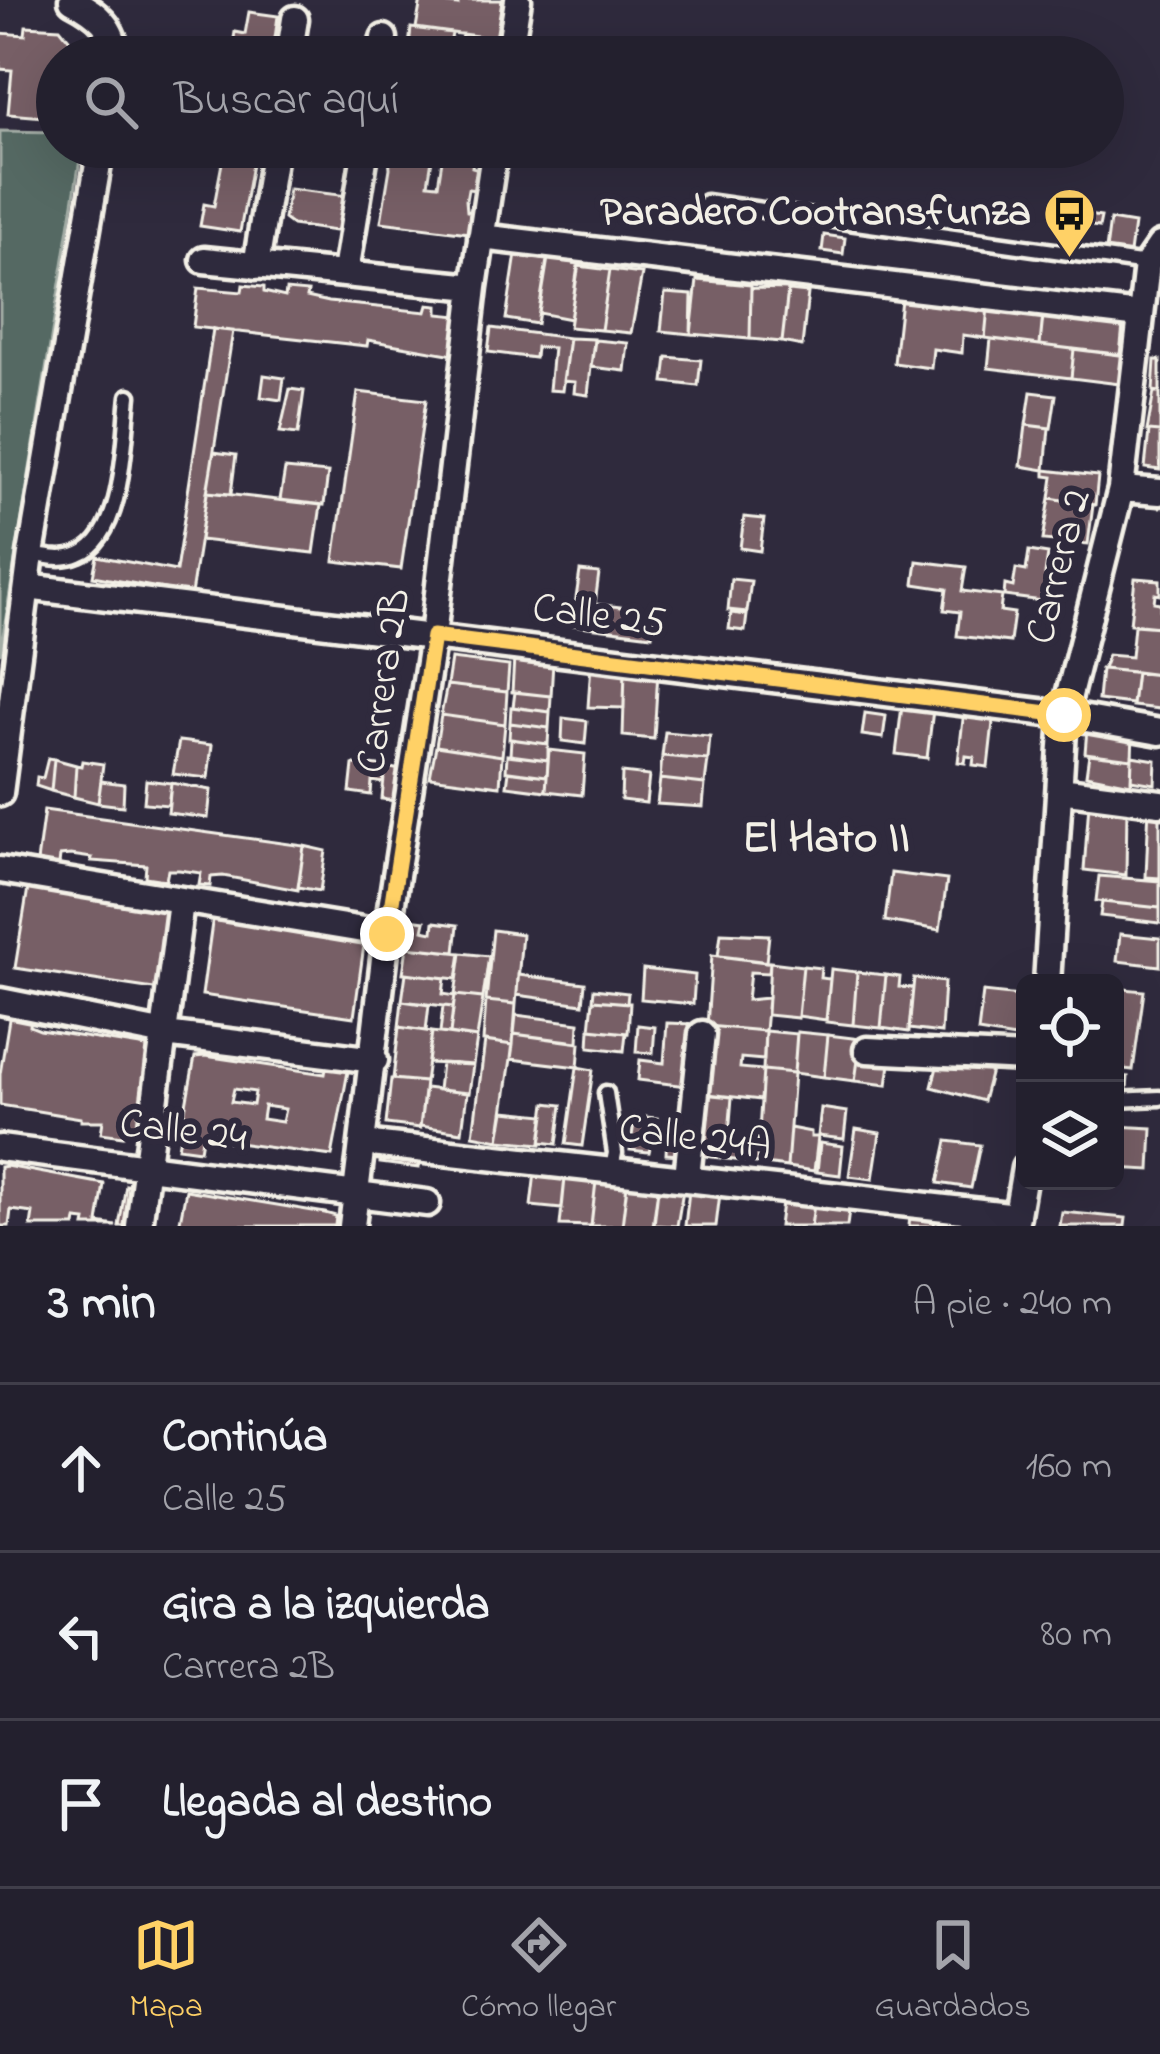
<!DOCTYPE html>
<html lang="es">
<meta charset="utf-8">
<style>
:root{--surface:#23202e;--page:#2f2d3a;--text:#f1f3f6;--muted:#a3a3aa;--line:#403e4a;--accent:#ffd166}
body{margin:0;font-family:"Indie Flower",sans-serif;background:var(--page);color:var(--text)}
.controls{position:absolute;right:36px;bottom:36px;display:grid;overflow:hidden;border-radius:18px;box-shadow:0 12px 48px #0002}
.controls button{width:108px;height:108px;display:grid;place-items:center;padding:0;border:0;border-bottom:3px solid var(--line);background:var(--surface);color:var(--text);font:60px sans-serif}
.stop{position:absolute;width:36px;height:36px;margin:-27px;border:9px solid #ffd166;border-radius:50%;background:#fff}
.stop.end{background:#ffd166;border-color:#fff;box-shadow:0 3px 12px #0008}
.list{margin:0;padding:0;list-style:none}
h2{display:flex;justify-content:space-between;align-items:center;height:156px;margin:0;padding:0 48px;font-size:51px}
h2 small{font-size:39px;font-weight:400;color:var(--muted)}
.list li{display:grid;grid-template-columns:78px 1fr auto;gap:36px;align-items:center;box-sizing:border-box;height:168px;padding:0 48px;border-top:3px solid var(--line)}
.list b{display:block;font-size:45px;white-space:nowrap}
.list p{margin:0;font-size:39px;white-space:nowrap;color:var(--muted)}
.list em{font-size:39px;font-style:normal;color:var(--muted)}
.icon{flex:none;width:66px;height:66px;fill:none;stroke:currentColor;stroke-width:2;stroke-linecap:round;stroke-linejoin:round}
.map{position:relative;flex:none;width:1160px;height:1226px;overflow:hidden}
.search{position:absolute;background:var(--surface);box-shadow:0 12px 48px #0002;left:36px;right:36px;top:36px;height:132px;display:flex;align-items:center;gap:30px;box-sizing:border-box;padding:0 42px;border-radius:66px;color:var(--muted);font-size:45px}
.sheet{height:660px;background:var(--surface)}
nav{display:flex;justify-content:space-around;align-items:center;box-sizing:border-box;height:168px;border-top:3px solid var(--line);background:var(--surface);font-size:33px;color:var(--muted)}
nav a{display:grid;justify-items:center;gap:6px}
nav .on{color:var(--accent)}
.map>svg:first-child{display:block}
.green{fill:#546964;stroke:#a4ada6;stroke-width:3}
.building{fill:#775f66;stroke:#f4f1e8;stroke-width:3;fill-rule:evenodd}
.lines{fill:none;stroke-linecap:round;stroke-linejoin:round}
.lane-casing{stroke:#f4f1e8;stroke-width:21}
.street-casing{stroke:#f4f1e8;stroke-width:33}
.lane{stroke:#2f2a3d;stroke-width:12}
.street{stroke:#2f2a3d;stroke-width:24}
.route{stroke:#ffd166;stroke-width:15}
.labels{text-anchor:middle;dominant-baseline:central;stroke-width:12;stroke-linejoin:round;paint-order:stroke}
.poi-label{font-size:42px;font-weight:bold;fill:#f4f1e8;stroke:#2f2a3d;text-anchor:end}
.street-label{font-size:42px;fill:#f4f1e8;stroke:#2f2a3d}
.neighbourhood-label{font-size:45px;font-weight:bold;fill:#f4f1e8;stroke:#2f2a3d}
</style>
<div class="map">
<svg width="1160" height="1226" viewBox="0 0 1160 1226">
<rect width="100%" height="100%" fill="#2f2a3d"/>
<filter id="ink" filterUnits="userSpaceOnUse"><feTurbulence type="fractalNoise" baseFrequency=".00833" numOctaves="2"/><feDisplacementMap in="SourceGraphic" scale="24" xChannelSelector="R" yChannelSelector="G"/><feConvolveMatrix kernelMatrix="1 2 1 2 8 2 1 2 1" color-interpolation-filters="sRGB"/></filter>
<g filter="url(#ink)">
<path class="green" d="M0,131l57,1v15h25l-82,507z"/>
<path class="building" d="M421,0l37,5 1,-5h43l-6,39 -80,-11z
M249,12l29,4 -3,22 7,1 -3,18h-48l4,-25 10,2z
M26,26l34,2 18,22v7h-21v61l-49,-4 4,-44 -12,-1v-36l25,2z
M411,28l41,5 -4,24h-40z
M462,34l38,5 -2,18h-39z
M215,147h40l-15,85 -40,-6 4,-22 10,2 4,-22 4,-21 -10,-2z
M385,147h90l-3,20 7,2 -3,21 -8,-1 -2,11 1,11 5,1 -3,21 -88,-11 9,-54 -1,-11 -5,-1zM433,153l10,1 -5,31 -10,-1z
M289,189l59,7 -4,30 -9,5 -43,-6 -8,-6z
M1087,215l14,2 -2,10 -14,-2z
M1110,220l24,4 -4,29 -24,-3z
M824,235l21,3 -2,16 -21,-3z
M516,254l31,6 -10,64 -31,-5z
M548,258l31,6 -9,55 -31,-6z
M578,266l32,4 -9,60 -32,-3z
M610,270l32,4 -11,59 -30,-3z
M697,280l54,5 -1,54 -59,-5z
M243,285l21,2v5l21,5 1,-7 22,2 -1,5 22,5 97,10 2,-7 10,1v8l21,2 -5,39 -86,-15 -1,6 -174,-19 5,-39 44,4z
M751,288l37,1 -6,53 -32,-3z
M788,291l20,2 -6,53 -20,-4z
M665,293l27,2 -1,39 -30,-3z
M901,299l87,8 -3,31 -22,-3 -1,18 -29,-4 -2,19 -37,-5z
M988,307l55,7 -3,31 -55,-7z
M1043,316l80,9 -3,30 -80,-10z
M491,328l78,10 -7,53 -13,-1 4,-42 -17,-1 -1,11 -47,-6z
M213,329l20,2 -42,263 -98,-18 4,-20 79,15z
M569,338l25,1 -6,56 -14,-2 1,-11 -12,-1z
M991,339l83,10 -3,29 -83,-10z
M595,340l33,3 -3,28 -34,-4z
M1074,349l51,6 -5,29 -49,-6z
M667,357l34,3 -3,26 -34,-4z
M1155,360h5v32l-7,-1z
M264,375l20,3 -3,22 -20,-3z
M290,389l14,2 -6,43 -18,-2z
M358,392l68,8 -25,169 -67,-8z
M1031,392l25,3 -5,33 -25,-3z
M1154,392h6v40l-13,-1z
M1026,425l23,3 -4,42 -24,-4z
M1149,431l11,1v38l-15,-2z
M214,452l22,3 -5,39 -24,-2z
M285,469l43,4 -4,32 -44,-5z
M1045,470l53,6 -3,29 -45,-7 3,-21 -8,-1z
M207,492l114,13 -7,48 -114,-13z
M1050,498l43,7 -5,39 -45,-4z
M744,517l20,2 -4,32 -20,-3z
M1029,551l19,3 -3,20 17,2 -4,27 -54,-7 1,-11 8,2 3,-18 10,2z
M917,561l49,6 -4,24 40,5 -2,15 14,2 -4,29 -53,-6 3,-24 -16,-2 3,-21 -33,-5z
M580,571l19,2 -4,31 60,7 -3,24 -80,-10z
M1135,578l25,2v15l-5,-1 -1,8 6,1v24l-30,-3z
M731,579l20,2 -4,31 -19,-2z
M731,613l16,2 -2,16 -16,-2z
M1134,625l26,2v48l-57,-6 5,-14 23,2z
M514,658l39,4 -2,34 -39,-4z
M451,659l58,7 -2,26 -60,-7z
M591,664l34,4 -1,40 -36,-1z
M625,668l33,3 -4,68 -31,-3z
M1101,669l35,3 -4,32 -34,-4z
M1136,672l24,3v34l-28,-3z
M447,685l60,7 -2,32 -64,-9z
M515,692l36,4 -1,16 -37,-5z
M902,706l31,4 -6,48 -31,-4z
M511,707l39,5 -1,16 -39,-5z
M964,711l30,3 -6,53 -15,-2 1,-8 -8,-1 -1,7 -7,-1z
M865,713l21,3 -3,22 -21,-3z
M441,715l64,9 -3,32 -66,-10z
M563,718l24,3 -2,23 -23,-3z
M510,723l39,5 -1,16 -39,-5z
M1087,729l46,3 -1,27 -47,-6z
M665,732l45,4 -2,24 -46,-4z
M511,739l37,5v16l-38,-5z
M179,741l33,4 -4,33 -35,-4z
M436,746l66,10 -2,30 -70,-9z
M549,750l36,4 -3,41 -36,-4z
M1089,754l43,5 -1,25 -45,-9z
M507,755l41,5 -1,16 -41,-5z
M662,756l46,4 -3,24 -45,-5z
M1132,756l24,4 -1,24 -24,-4z
M48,758l6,1 -3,32 -15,-5 1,-9 6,1z
M54,759l22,6 -2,32 -23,-6z
M82,761l21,3 -5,39 -24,-6 2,-32 5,1z
M364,764l21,3 -2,16 -11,-2 -1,14 -21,-3 3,-27z
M385,767l26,5 -2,21 -14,-2 -1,10 -12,-2z
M509,771l38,5 -1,15 -39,-5z
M622,773l27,3 -3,27 -25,-3z
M660,779l45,5 -2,23 -46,-3z
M146,780l25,3 -3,22 -24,-2z
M101,781l23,3 -1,22 -25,-3z
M171,783l40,7 -3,28 -40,-5z
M1089,803l38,3 -1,69 -42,-5z
M1149,806l11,1v71l-14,-1z
M44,810l260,36 -6,44 -75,-14 -12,1 -1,9 -11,-1 2,-12 -22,-3h-11l-2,10 -8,-1 -13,-2 1,-12 -55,-4 1,-3 -21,-3 -11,1 -1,9 -22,-3z
M304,846l22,5 -6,40 -22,-4z
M891,873l56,7 -7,50 -55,-9z
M1099,876l61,5v27l-64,-7z
M73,883l31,16 76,13 -13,79 -152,-23 13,-80 44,7z
M1102,902l58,6v15l-60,-7z
M213,916l152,22 -11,79 -152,-22z
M410,919l15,2 -2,9 10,2 1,-10 24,3 -3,27 -48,-5z
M493,930l29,4 -6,70 -30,-3z
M721,933l48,2 -3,27 -48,-6z
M1120,934l40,4v28l-43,-5z
M407,947l54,6 -4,26 -54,-6z
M461,953l28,3 -6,42 -28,-3z
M712,955l58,7 -1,11 -19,-1 -3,28 21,-2 -3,33 -58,-5z
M770,962l33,4 -5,52 -31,-3z
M803,966l18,2 -1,10 10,1 -4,41 -28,-4z
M643,969l52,6 -2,29 -52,-5z
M831,969l26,3 -4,53 -27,-3z
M857,972l29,3 -5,53 -28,-3z
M406,973l39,5 -2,16 12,2 -2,11 -51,-6z
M518,975l67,8 -2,21 -66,-9z
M886,975l14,2 -1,10 14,1 -4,44 -28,-4z
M914,978l30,4 -3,51 -32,-4z
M1115,988l29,3 -11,79 -18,-2z
M594,989l34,4 -1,10 -34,-3z
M983,992l37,4 -5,42 -37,-6z
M455,995l28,3 -6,40 -27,-4z
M593,1000l37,3 -2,30 -38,-4z
M402,1001l27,4 -3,26 -27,-4z
M486,1001l30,3 -3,41 -30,-4z
M443,1006l10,1 -3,27 -10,-1z
M10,1013l21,4 -1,9 10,4 119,19 -13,79 -22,-1 -1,9 -22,-3 2,-12h-22v-3l-81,-13v-31z
M516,1015l63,8 -1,19 -64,-8z
M667,1023l24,1 -4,62 -49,-6 2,-20 24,3z
M638,1025l17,2 -2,26 -17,-1z
M707,1026l58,5 -1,29 -23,-2 -1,10 23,2 -2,30 -53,-6z
M399,1027l33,5 -7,50 -32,-3z
M590,1029l36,4 -2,18 -35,-4z
M765,1031l32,3 -3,39 -31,-3z
M432,1032l45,6 -4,27 -45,-2z
M797,1032l31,3 -4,42 -30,-4z
M514,1034l66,9 -2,24 -67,-8z
M828,1035l33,4 -6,42 -31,-4z
M861,1039l32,4 -6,42 -32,-4z
M485,1041l28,4 -14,95 -26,-5z
M941,1051l52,12 -10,38 -51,-14z
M205,1056l120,18 2,-11 22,3 -17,90 -130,-18 -2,12 -22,-3 17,-90zM234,1089l21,3 -2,13 -22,-3zM264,1106l21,3 -3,13 -20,-3z
M441,1063l32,2 -4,28 -31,-3z
M577,1067l16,3 -11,76 -16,-2z
M763,1070l31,3 -7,94 -30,-4z
M1115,1076l13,1 -2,24 -11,-1z
M391,1079l34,3 -5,46 -34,-4z
M425,1088l42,5 -5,39 -42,-6z
M702,1094l30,3 -5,62 -29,-4z
M546,1103l16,2 -5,39 -16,-2z
M821,1108l26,4 -3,27 -26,-3z
M504,1111l41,4 -4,29 -42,-4z
M635,1116l22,2 -8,34 -19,-2z
M1115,1126l37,2 -2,42 -35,-2z
M790,1128l21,4v5h7l-4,34 -27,-4z
M856,1129l24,4 -7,46 -24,-3z
M667,1134l16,1 -2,20 -15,-1z
M729,1137l30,3 -2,23 -30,-4z
M947,1141l33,4 -9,43 -33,-5z
M820,1143l23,3 -3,29 -23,-3z
M381,1150l40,4 -2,14 -39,-5z
M536,1164l30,4 -4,41 -31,-3z
M6,1166l98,18 -6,39 18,3h-31l1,-5 -10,-1 -1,6h-44l2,-13 -22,-3 -2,16h-9v-59z
M566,1168l31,4 -6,54 -31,-1z
M597,1172l31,5 -6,49h-31z
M659,1180l25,4 -7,42 -23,-1z
M690,1182l31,3 -5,41h-31z
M627,1184l31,5 -5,37h-31z
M126,1185l11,2 4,39h-22z
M186,1190l139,23 11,3 -1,10h-156z
M783,1195l32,3 -4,28h-32z
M815,1198l35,5 -3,23h-36z
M1062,1212l64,6 -1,8h-65z
M910,1216l25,3 -1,7h-25z"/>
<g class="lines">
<defs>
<path id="lane" d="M706,202l441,62
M31,554c16,3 32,7 48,0 46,-18 45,-116 50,-158
M606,1093l9,60 -3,15
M1115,1100l45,-2"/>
<path id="street" d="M72,0c25,13 43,27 44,57
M289,57l6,-38
M381,57l3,-19
M509,57l9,-57
M481,237l659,78
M204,260l270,27
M256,266l19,-119
M346,272l20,-125
M1121,489l39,3
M27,587l1037,128 96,17
M1060,790l100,13
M0,793l31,-239 70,-407
M0,870l387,64
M1047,983l17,-268 57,-226 26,-225 13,-19
M0,1001l165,33 210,26
M867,1050l158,8
M363,1143l654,73
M0,1148l427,55
M687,1177l15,-143
M139,1226l42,-324
M352,1226l35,-292 46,-298 41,-349 21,-140
M1015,1226l10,-58"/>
</defs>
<use href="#lane" class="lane-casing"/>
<use href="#street" class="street-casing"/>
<use href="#lane" class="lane"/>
<use href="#street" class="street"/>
</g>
</g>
<g class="lines" filter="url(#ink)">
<path class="route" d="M387,934l46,-298 631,79"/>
</g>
<defs>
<symbol id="bus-pin" viewBox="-11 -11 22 30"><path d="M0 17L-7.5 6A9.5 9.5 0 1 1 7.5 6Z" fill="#ffd166" stroke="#2f2a3d"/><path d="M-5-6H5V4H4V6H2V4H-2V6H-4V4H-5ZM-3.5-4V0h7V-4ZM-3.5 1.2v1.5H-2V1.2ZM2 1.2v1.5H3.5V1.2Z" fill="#111"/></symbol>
</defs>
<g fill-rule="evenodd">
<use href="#bus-pin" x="1040" y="184" width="59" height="81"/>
</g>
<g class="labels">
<g class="poi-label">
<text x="1031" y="213">Paradero Cootransfunza</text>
</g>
<g class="street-label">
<text transform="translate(1060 567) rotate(-76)">Carrera 2</text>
<text transform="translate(599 617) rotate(7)">Calle 25</text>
<text transform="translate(385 681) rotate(-82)">Carrera 2B</text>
<text transform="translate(183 1132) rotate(7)">Calle 24</text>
<text transform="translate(695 1139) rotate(7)">Calle 24A</text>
</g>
<g class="neighbourhood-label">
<text x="826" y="840">El Hato II</text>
</g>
</g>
</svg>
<div class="controls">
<button><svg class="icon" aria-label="locate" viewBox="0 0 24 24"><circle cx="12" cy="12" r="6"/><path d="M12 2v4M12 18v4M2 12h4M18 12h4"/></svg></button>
<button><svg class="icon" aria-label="layers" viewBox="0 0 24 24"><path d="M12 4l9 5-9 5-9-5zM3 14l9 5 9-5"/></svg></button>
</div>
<div class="stop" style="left:1064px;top:715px"></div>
<div class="stop end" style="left:387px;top:934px"></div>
<div class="search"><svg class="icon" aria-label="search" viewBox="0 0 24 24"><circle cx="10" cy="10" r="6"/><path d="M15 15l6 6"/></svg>Buscar aquí</div>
</div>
<section class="sheet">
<h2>3 min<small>A pie · 240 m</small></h2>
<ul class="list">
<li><svg class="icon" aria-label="ahead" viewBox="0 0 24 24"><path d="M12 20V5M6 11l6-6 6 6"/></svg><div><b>Continúa</b><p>Calle 25</p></div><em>160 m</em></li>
<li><svg class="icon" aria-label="left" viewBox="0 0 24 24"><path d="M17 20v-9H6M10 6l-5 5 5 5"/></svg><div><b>Gira a la izquierda</b><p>Carrera 2B</p></div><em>80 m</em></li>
<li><svg class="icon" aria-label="arrive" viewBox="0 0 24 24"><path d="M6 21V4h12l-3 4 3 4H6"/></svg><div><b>Llegada al destino</b></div></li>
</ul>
</section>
<nav>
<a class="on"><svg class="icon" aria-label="map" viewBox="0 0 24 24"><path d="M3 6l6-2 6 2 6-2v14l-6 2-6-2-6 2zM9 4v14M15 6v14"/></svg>Mapa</a>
<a><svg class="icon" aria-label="directions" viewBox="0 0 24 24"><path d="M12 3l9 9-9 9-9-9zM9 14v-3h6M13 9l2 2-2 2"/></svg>Cómo llegar</a>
<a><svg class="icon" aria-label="saved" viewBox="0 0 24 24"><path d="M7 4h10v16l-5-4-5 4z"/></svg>Guardados</a>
</nav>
